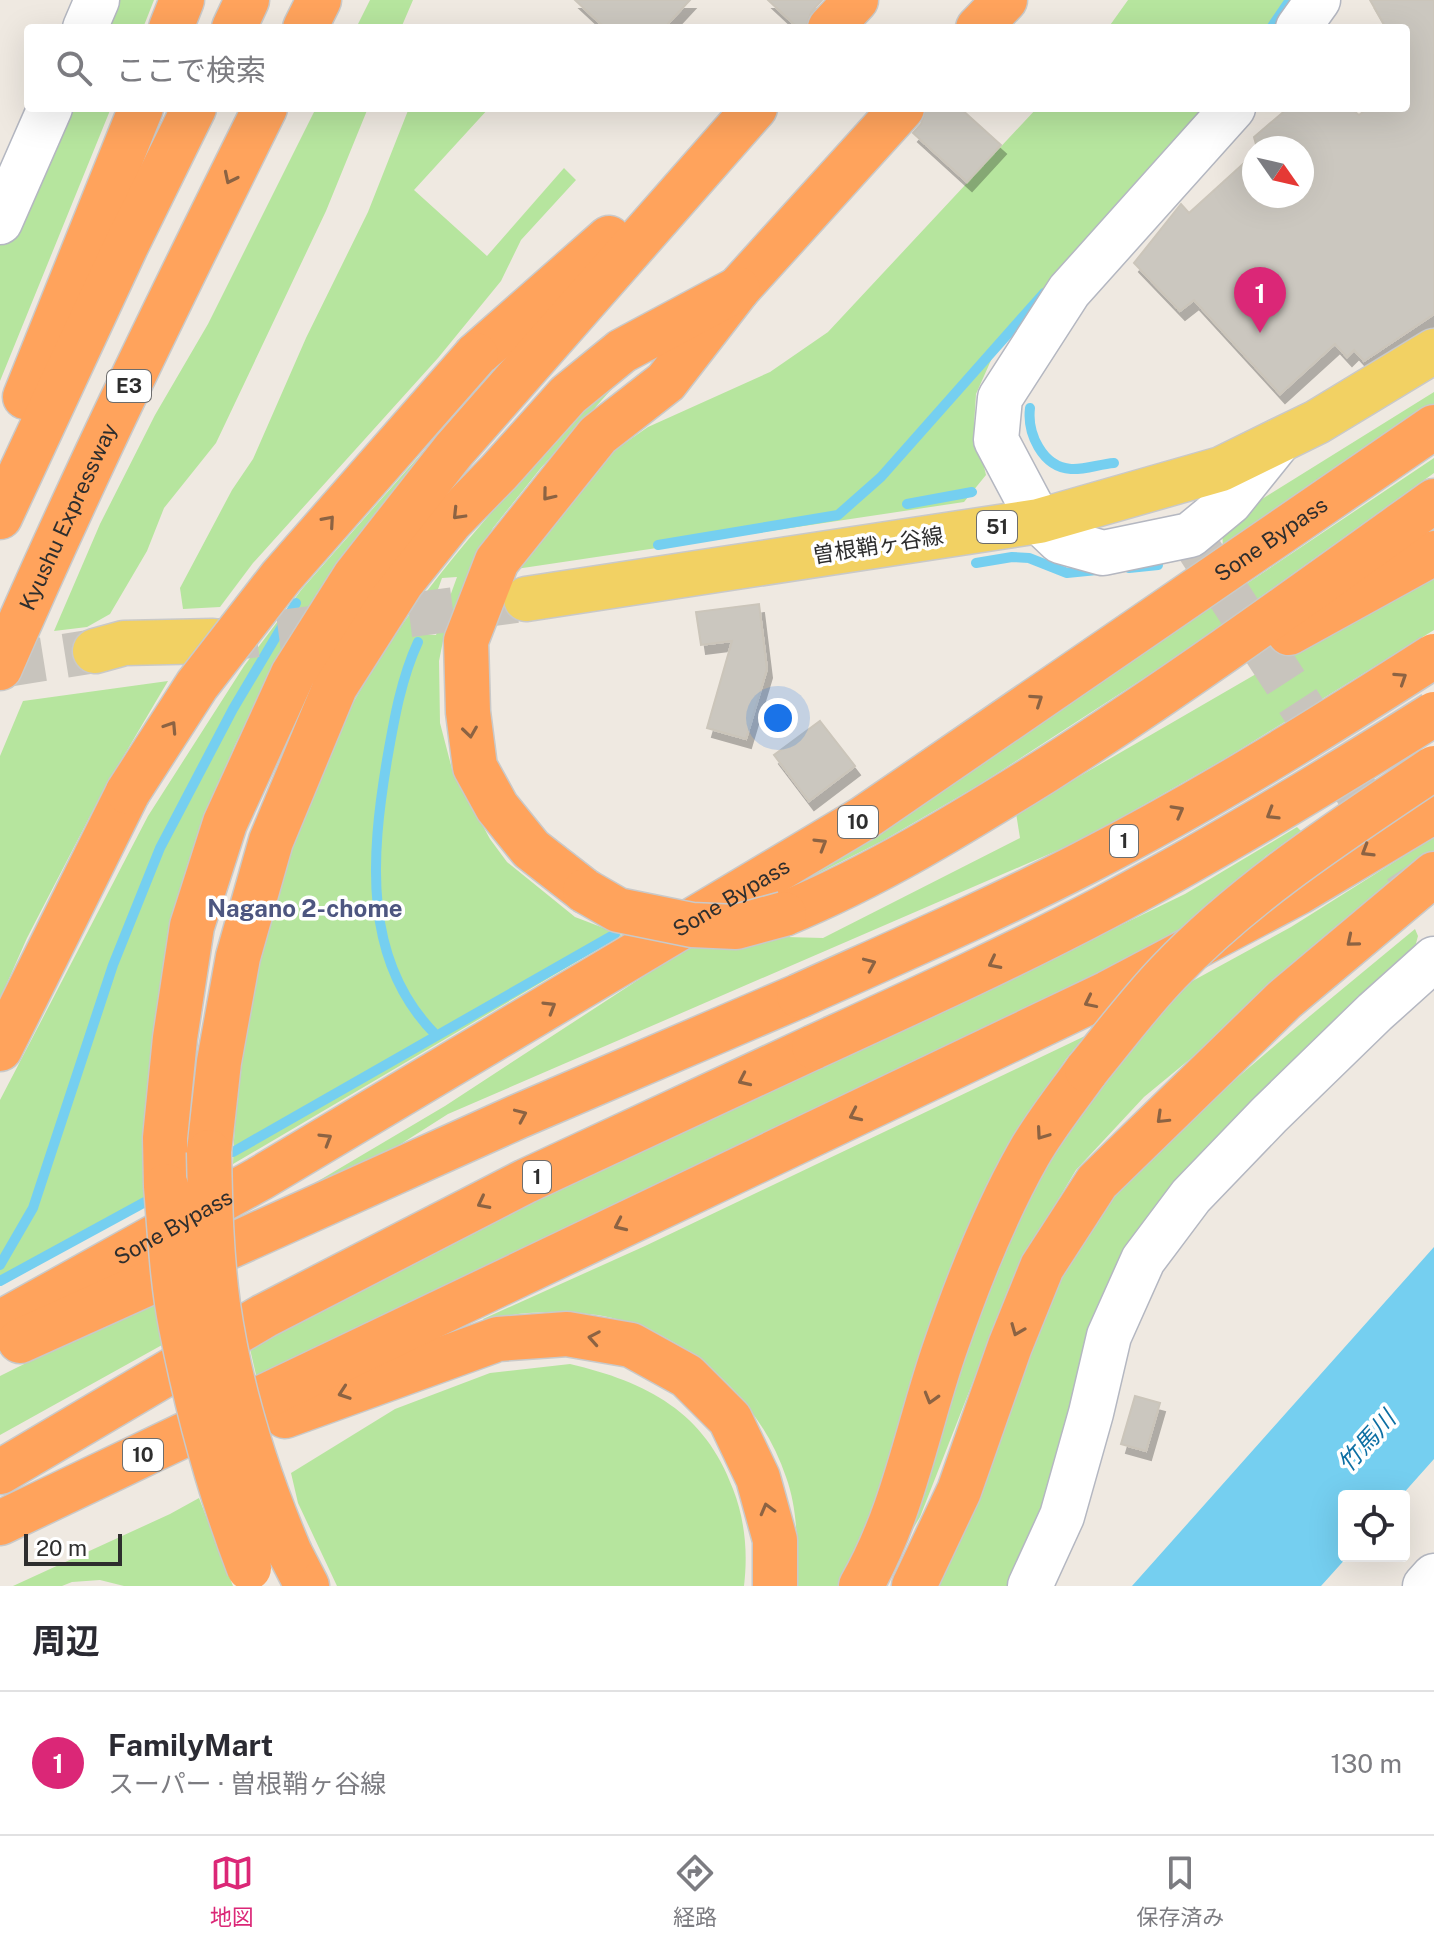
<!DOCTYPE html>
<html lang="ja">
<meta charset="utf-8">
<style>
:root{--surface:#fff;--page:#f2f2f3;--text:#2b2b33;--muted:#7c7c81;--line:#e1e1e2;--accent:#db2777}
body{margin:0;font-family:"Public Sans","Noto Sans JP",sans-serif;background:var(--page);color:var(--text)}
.controls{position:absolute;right:24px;bottom:24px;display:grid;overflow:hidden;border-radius:8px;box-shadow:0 8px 32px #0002}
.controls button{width:72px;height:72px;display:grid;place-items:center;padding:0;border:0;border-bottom:2px solid var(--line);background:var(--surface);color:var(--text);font:40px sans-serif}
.compass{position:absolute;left:1242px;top:136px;width:72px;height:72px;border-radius:50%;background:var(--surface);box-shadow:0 8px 32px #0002;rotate:124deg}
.scale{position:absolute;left:24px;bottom:20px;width:98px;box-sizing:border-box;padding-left:8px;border:4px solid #2e2e2e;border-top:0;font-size:22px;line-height:28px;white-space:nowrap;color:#2e2e2e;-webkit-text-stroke:6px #fff;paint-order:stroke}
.you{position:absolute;left:778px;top:718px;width:28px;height:28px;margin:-20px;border:6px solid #fff;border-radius:50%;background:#1a73e8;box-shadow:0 0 0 12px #1a73e833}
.badge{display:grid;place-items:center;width:52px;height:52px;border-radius:50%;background:var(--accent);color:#fff;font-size:26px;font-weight:700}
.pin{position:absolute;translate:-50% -66px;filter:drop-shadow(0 2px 4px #0008)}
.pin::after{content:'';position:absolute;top:42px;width:28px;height:24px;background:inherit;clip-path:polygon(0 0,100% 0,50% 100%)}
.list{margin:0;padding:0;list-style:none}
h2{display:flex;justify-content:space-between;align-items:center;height:104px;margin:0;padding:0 32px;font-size:34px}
h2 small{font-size:26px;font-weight:400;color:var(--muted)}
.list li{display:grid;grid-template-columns:52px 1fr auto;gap:24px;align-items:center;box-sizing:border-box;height:144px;padding:0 32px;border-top:2px solid var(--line)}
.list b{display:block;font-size:30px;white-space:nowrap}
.list p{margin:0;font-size:26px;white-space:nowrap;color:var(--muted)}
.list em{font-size:26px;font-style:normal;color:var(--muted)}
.icon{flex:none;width:44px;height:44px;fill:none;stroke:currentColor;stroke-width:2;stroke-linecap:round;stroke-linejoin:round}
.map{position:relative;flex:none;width:1434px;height:1586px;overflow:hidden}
.search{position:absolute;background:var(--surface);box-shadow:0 8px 32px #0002;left:24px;right:24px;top:24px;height:88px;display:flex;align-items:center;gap:20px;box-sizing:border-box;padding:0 28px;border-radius:8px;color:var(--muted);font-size:30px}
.sheet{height:248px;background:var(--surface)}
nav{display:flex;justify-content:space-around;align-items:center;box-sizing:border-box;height:112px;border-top:2px solid var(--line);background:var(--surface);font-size:22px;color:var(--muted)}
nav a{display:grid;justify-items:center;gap:4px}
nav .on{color:var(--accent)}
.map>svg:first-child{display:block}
.green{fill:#b6e59e;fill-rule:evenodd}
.water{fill:#75cff0}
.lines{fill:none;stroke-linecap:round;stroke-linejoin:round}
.stream{stroke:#75cff0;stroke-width:10}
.building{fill:#cbc7bf;stroke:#cbc5ba;stroke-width:2;filter:url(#shadow)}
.minor-tunnel{stroke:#c8c4bd;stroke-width:44;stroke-dasharray:44 22;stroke-linecap:butt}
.major-tunnel{stroke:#c8c4bd;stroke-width:44;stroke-dasharray:44 22;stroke-linecap:butt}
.minor-casing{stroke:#b4b7c1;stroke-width:47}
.major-casing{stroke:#c9c9c9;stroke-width:47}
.highway-casing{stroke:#c9c9c9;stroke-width:47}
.minor{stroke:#fff;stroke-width:44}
.major{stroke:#f2d163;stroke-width:44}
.highway{stroke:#ffa35c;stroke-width:44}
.highway-bridge-casing{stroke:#c9c9c9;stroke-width:47;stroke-linecap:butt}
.highway-bridge{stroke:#ffa35c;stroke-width:44}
.oneway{stroke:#8c6343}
.labels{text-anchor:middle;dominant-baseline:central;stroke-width:7;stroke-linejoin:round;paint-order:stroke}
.shield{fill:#fff;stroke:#6d6d6d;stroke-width:2}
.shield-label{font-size:20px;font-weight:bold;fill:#2e2e2e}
.street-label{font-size:22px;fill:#2e2e2e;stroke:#fff}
.neighbourhood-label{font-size:24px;font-weight:bold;fill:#4d5680;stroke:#fff}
.water-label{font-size:24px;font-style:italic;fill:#0d6fa3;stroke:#fff}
</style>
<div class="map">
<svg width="1434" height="1586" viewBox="0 0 1434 1586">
<defs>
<filter id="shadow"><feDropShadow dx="5" dy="9" stdDeviation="0" flood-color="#0004"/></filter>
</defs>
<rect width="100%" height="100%" fill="#efe9e1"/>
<path class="green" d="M107,0h47l-11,28h-49z
M370,0h43l-12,28h-45z
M1128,0h167l-20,28h-167z
M56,108h55l-111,273v-148z
M316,108h52l-42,103 -110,232 -52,65 -17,43 -37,63 -23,13 -33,4 46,-107 55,-109 53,-91z
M409,108h80l-75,82 73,66 77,-88 12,12 -55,60 -20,41 -63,77 -185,205 -33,44 -37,2 -3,-21 52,-98 21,-31 53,-121 62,-126z
M1037,108h173l-214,241 -20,45 -2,31 12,50 -22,27 -448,67 86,-110 46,-32 122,-55 58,-40z
M510,353l-243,328 -32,64 -20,49 -69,411 -146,81v-186l148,-284 96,-150 58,-77z
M615,378l3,4 -78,87 -47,59 -23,41 -26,67 -5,25 1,62 12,46 38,70 17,23 68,55 47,18 -389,229c2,-41 3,-81 7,-122 3,-22 9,-44 14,-65 25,-117 69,-236 137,-336 65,-96 145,-178 224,-263zM457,577l-21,58 -14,-1 20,-56z
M1434,392v12l-211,145 -1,-22 8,-8z
M1434,458v15l-256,183 -199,129 -95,55 -71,36 -35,14 231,-147z
M1434,571v59l-206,127 -144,82 -636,275 -88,56 -106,49 191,-113 242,-158 46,-2 53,-9 37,1 197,-100 -4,-25z
M168,681l-65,110 -76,147 -27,61v-243l23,-55z
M1297,827l4,4 -35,25 -90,80 -919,443 -7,-30 25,-15 217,-113 487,-227 206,-100z
M1434,837v16l-108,94 -182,150 -68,73 -47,78 -35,80 -74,189 -27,45 71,-219 44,-108 55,-102 113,-143 115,-63z
M1415,929l3,7 -7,26 -181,173 -181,362 -38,89h-73l106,-269c13,-30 25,-61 44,-87 37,-53 83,-94 131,-136 64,-57 130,-110 196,-165z
M1085,1036l-19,23 -48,73 -80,173 -76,234 -20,47h-45c0,-37 2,-73 -11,-109 -29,-87 -116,-160 -210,-164 -28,-1 -65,-3 -90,11l-3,-5 162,-73z
M155,1299l7,46 -162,90v-59z
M570,1364c77,18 135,48 163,125 12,31 15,64 11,97h-407l-39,-83 -7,-30 104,-64 95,-36z
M199,1498l34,88h-109l-24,-6 -28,2 -10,4h-49l157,-72z"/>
<path class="water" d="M1434,1247v212l-33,37h-57v60h4l-27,30h-189z"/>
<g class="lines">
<path class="stream" d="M1271,28l19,-28
M1030,408c-3,25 12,59 41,61 13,1 29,-5 43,-6
M907,504l65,-12
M658,545l180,-30 43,-38 163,-184
M976,563l36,-6 17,1 38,15 30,-3
M1129,568l29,-3
M418,642c-17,37 -24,78 -31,118 -16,96 -25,201 49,275
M233,1152l382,-218
M0,1265l33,-57 80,-243 47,-117 73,-139 63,-106
M0,1281l145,-79"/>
</g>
<path class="building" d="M575,0h115l-26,28h-59z
M768,0h54l-11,12 -5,16h-8z
M1370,0h64v314l-70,47 -10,-11 -7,7 -12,-13 -55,50 -86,-94 -14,11 -46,-48 47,-59 8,9 65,-59v42h48v-48h-45l-3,-11 34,-29 20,3 3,-3h39l9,7 9,-7h38v-80h-20z
M926,108h34l41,37 -34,37 -54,-49 8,-9z
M759,604l8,65 -21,70 -39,-11 25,-87 -31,4 -5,-33z
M820,721l35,45 -46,35 -35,-46z
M1135,1396l25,7 -14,48 -25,-7z"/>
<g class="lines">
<path class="minor-tunnel" d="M1190,535l244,376"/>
<path class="major-tunnel" d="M213,641l303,-40
M0,666l95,-15"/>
<defs>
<path id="minor" d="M85,28l12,-28
M1298,28l20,-28
M1233,108l-164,183 -69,107 -4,42 43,81 21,20 43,12 87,-18 40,-33 49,-61
M0,222l50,-114
M1030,1586l32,-70 29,-103 18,-77 34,-76 48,-64 78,-81 106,-103 59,-53
M1425,1586l9,-10"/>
<path id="major" d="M526,599l513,-78 182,-52 96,-47 117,-71
M95,651l29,-8 89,-2"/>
<g id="highway">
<path d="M171,28l11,-28"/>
<path d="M234,28l13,-28"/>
<path d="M305,28l14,-28"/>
<path d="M830,28l26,-28"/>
<path d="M978,28l27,-28"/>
<path d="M476,355l133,-117"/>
<path d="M25,397l116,-289"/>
<path d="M0,517l126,-271 68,-138"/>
<path d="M1289,633l145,-80"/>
<path id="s1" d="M0,668c82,-190 173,-375 265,-560"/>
<path d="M585,891l-54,-42 -34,-42 -22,-40 -7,-55 -2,-71 31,-80 101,-126 68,-53 72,-93 164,-181"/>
<path d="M784,914c92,-38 176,-90 261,-143 133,-85 261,-178 389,-270"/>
<path d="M0,1049l128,-257"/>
<path d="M209,1152l10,-90 19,-105 33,-116 64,-154 67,-105 49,-61 48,-49 69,-77 54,-44 116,-62"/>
<path d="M166,1186l-1,-48 10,-100 17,-112 33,-103 68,-149 62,-98 99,-126 301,-342"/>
<path id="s2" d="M0,1323l259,-144 605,-361 570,-391"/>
<path d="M20,1341l497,-224 282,-121"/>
<path d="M285,1416l213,-77 69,-5 64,11 56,31 43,43 28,59 17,62v46"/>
<path d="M0,1472l264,-156 262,-135 288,-134"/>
<path d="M0,1523l1108,-530 191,-101 135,-81"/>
<path d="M290,1553l17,33"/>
<path d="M861,1586c42,-73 56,-156 83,-235 23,-67 49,-134 84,-196 17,-30 39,-57 59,-85"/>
<path d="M914,1586l45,-95 51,-145 32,-79 55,-85 187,-182 150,-126"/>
</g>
</defs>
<use href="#minor" class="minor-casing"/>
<use href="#major" class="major-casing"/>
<use href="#highway" class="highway-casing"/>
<use href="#minor" class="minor"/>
<use href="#major" class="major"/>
<use href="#highway" class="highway"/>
<defs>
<path id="highway-bridge" d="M128,792l69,-107 84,-108 195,-222
M585,891l33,19 74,15 44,2 48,-13
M799,996c95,-43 192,-85 285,-133 121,-62 236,-134 350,-207
M814,1047c98,-45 195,-89 290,-139 113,-60 222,-126 330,-194
M1087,1070c27,-33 53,-68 82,-98 77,-81 173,-142 265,-204
M209,1152c1,51 2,102 9,153 12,85 39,170 72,248
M166,1186c4,46 6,94 15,140 16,82 38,164 68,242"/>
</defs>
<use href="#highway-bridge" class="highway-bridge-casing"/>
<use href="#highway-bridge" class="highway-bridge"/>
</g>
<defs><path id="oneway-chevron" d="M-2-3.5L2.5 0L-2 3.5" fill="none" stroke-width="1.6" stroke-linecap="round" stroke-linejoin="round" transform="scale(2)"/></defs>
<g class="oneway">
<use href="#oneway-chevron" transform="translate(230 178) rotate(116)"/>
<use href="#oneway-chevron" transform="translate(548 495) rotate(129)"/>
<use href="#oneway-chevron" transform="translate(458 514) rotate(134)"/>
<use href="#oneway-chevron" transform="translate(329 521) rotate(-49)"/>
<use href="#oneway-chevron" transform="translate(1401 678) rotate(-33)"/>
<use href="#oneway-chevron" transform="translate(1037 700) rotate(-34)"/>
<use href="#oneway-chevron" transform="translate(171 727) rotate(-57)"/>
<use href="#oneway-chevron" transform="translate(470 732) rotate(82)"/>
<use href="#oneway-chevron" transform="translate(1178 811) rotate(-29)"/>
<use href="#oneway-chevron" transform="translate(1272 814) rotate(149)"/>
<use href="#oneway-chevron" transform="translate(821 844) rotate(-31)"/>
<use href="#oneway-chevron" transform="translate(1367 851) rotate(149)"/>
<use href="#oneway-chevron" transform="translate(1352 941) rotate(140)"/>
<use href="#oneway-chevron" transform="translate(994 963) rotate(153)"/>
<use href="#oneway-chevron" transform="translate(870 964) rotate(-24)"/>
<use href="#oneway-chevron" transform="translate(1090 1002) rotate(154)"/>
<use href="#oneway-chevron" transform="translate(550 1007) rotate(-31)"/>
<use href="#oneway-chevron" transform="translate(744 1080) rotate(155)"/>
<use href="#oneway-chevron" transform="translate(521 1115) rotate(-24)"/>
<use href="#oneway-chevron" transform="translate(855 1115) rotate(155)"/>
<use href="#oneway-chevron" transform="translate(1162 1118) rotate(136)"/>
<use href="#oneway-chevron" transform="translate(1042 1134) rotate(125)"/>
<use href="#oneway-chevron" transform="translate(326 1139) rotate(-31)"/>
<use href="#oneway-chevron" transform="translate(483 1203) rotate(153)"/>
<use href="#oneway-chevron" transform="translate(620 1225) rotate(155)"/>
<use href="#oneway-chevron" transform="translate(1017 1330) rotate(112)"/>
<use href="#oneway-chevron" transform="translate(594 1338) rotate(-170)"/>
<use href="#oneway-chevron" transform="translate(344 1393) rotate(161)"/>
<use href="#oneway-chevron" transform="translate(931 1398) rotate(106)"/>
<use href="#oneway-chevron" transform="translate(767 1509) rotate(-105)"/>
</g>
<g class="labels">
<g class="shield">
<rect x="107" y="370" width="44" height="32" rx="6"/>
<rect x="977" y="511" width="40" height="32" rx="6"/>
<rect x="838" y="806" width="40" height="32" rx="6"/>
<rect x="1110" y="825" width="28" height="32" rx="6"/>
<rect x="523" y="1161" width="28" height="32" rx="6"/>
<rect x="123" y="1439" width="40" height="32" rx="6"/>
</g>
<g class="shield-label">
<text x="129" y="386">E3</text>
<text x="997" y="527">51</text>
<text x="858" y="822">10</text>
<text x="1124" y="841">1</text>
<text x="537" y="1177">1</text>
<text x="143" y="1455">10</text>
</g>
<g class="street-label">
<text stroke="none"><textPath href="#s1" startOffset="166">Kyushu Expressway</textPath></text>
<text stroke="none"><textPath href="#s2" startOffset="1494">Sone Bypass</textPath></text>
<text transform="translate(878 545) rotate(-9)">曽根鞘ヶ谷線</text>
<text stroke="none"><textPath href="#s2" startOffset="846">Sone Bypass</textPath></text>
<text stroke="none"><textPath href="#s2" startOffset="198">Sone Bypass</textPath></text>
</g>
<g class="neighbourhood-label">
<text x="305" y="908">Nagano 2-chome</text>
</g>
<g class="water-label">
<text transform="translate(1366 1441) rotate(-48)">竹馬川</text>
</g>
</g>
</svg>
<div class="controls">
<button><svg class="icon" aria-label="locate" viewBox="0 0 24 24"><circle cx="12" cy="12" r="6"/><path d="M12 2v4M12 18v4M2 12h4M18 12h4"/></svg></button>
</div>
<svg class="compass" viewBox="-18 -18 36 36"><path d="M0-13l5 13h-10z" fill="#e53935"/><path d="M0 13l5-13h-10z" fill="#7c7c81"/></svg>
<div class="scale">20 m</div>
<div class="you"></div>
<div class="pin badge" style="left:1260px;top:333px">1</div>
<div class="search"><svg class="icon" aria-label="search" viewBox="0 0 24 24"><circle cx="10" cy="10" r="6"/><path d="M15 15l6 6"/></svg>ここで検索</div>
</div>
<section class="sheet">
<h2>周辺<small></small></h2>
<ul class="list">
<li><span class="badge">1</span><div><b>FamilyMart</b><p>スーパー · 曽根鞘ヶ谷線</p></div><em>130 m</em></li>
</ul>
</section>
<nav>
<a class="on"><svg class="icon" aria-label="map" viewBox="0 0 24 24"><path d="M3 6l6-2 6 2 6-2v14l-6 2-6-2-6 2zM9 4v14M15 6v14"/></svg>地図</a>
<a><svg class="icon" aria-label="directions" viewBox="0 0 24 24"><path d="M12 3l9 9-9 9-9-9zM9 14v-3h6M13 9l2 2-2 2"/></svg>経路</a>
<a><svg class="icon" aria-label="saved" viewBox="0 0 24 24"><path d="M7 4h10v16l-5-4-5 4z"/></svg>保存済み</a>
</nav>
